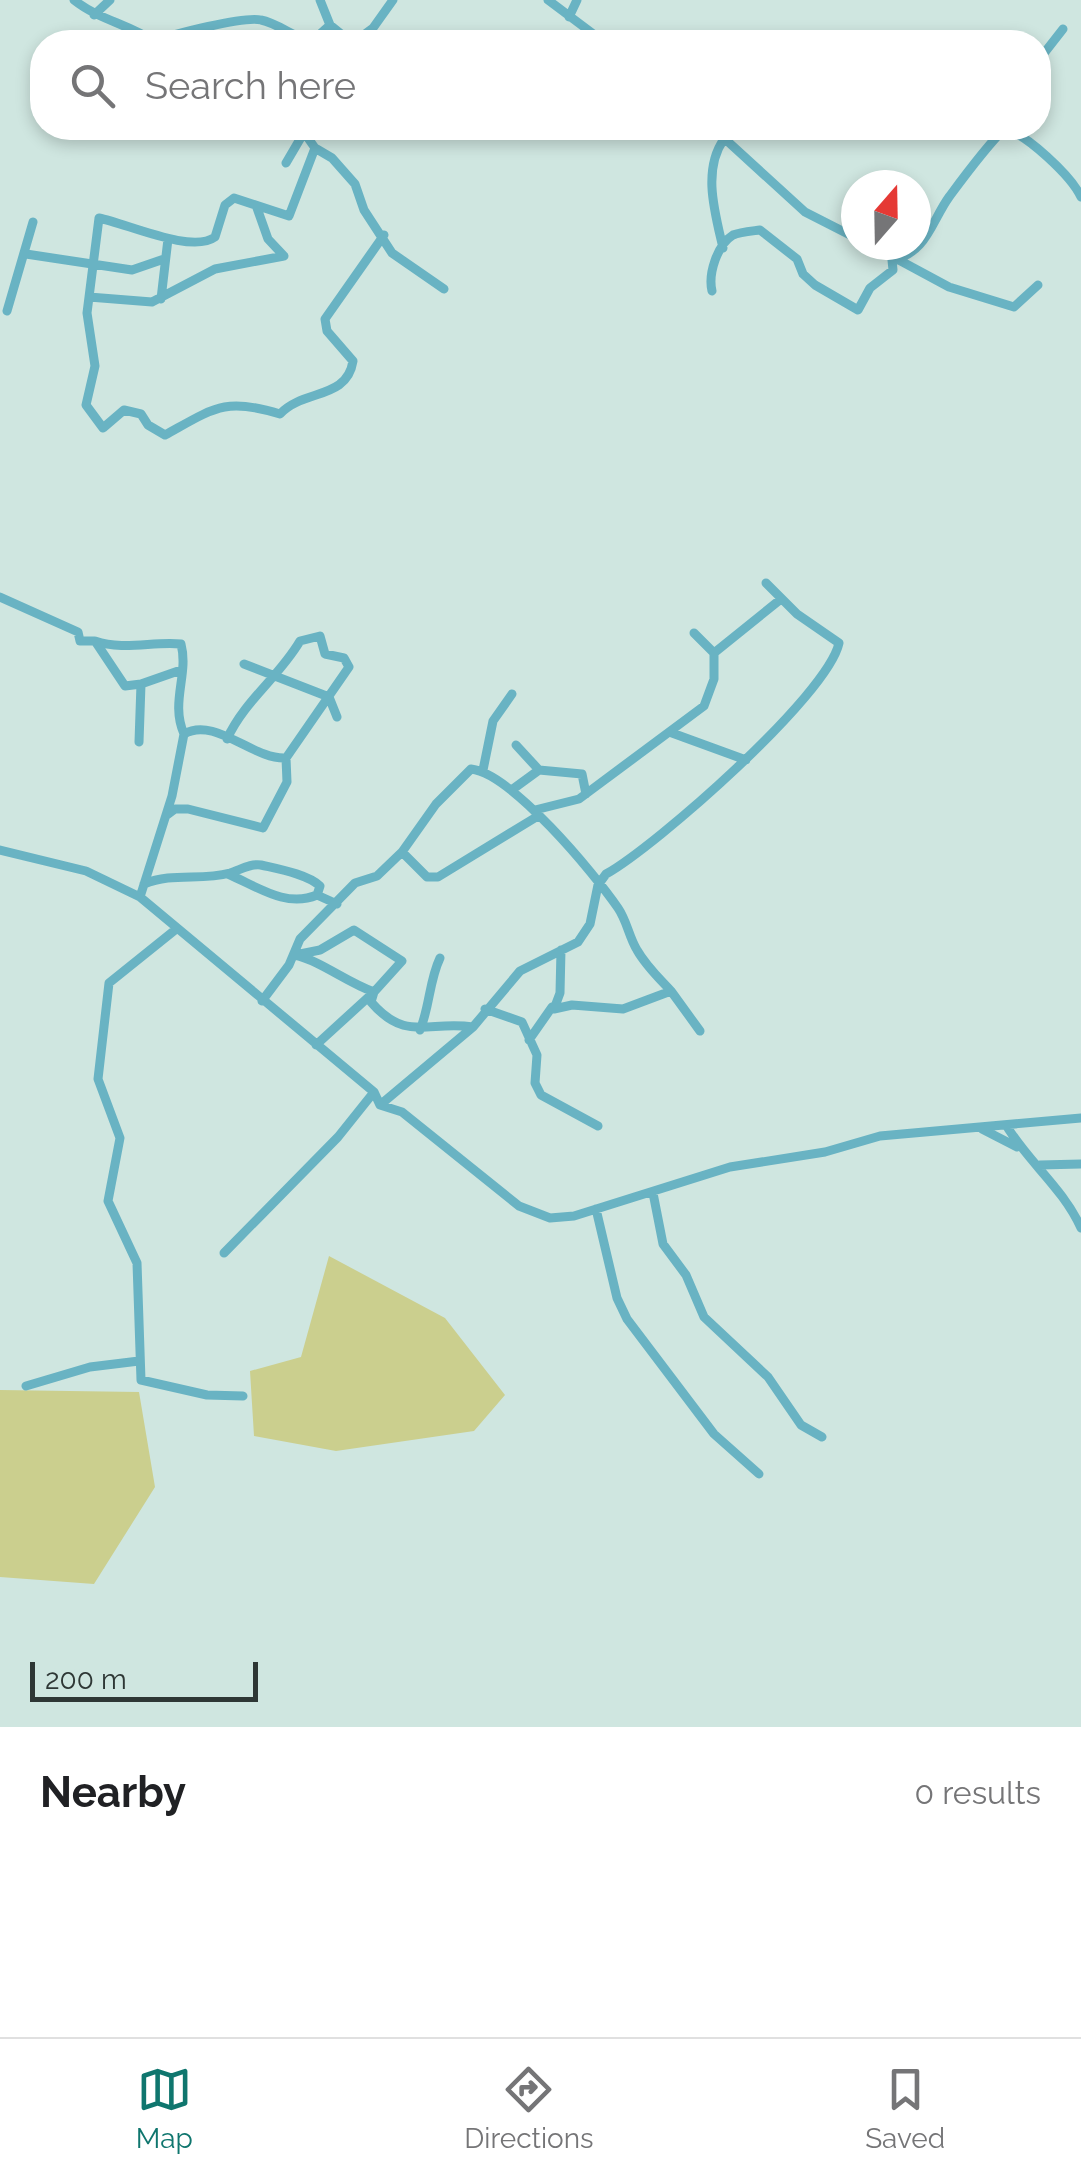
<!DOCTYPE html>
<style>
:root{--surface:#fff;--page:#f2f2f2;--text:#202124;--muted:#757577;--line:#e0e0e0;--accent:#0f766e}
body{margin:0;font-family:Raleway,sans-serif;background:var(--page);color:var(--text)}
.compass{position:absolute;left:841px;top:170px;width:90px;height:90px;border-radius:50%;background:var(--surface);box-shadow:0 5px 15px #0003;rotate:20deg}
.scale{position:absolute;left:30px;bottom:25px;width:228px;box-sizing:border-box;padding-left:10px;border:5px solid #2e3735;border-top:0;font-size:28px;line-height:35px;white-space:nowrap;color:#2e3735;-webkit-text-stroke:8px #cfe6e0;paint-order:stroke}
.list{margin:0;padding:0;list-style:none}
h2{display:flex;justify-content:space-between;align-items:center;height:130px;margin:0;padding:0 40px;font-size:42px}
h2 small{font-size:32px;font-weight:400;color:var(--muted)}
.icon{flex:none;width:55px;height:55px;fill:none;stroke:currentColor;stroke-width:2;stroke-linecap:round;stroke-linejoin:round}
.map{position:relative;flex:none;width:1081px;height:1727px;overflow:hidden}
.search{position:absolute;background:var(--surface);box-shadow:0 5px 15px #0003;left:30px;right:30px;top:30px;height:110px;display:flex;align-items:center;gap:25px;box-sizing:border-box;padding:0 35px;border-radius:40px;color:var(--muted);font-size:38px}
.sheet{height:310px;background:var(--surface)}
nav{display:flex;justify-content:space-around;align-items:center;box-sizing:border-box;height:140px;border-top:2px solid var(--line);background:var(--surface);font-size:28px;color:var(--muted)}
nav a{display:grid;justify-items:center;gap:5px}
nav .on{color:var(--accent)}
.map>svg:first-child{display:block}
.green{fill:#cbcf8e}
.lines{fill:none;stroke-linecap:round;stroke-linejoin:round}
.minor{stroke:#69b3c3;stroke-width:9}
</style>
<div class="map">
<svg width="1081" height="1727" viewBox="0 0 1081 1727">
<rect width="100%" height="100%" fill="#cfe6e0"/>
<path class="green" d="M329,1256l116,62 60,77 -31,36 -138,20 -82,-15 -4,-65 51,-14z
M0,1390l139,2 16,95 -61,97 -94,-7z"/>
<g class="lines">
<path class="minor" d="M74,0c25,20 55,24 81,42
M320,0l10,25
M548,0l56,42
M94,15l16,-15
M569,17l8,-17
M154,42c18,-8 91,-26 107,-22 16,3 33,17 51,22
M311,42l19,-17 21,17
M354,42l19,-14 20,-28
M1038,61l25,-32
M301,128l14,20 17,10 23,26 9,26 28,43 52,36
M713,128l92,84 51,26
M1004,129c21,3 68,48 77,68
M315,148l-26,68 -55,-18 -9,7 -10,32c-23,17 -87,-13 -116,-19l-12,95 8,53 -9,39 17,23 21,-18 17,4 7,11 17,10c49,-27 60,-38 115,-21 23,-25 67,-14 73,-53l-26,-30 -2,-12 59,-84
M286,163l17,-29
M257,208l11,31 16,17
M871,245l78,42 65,20 24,-22
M723,248c-8,-35 -21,-78 1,-109
M26,254l106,16 32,-11
M712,291c-4,-17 5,-46 21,-56 7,-3 20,-4 27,-5l37,29 6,15 12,11 43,25 12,-22 23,-18 -1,-10c35,-7 39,-38 57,-63 17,-23 36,-49 56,-69
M89,297l63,5 63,-33 69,-13
M161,299l7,-60
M7,311l26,-89
M0,597l78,35 2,9h15l30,45 16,-2
M95,641c29,10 58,0 86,3 8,31 -11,58 3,90
M714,653l67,-54
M244,664l85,33 8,20
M672,733l74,27
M139,742l2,-58 40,-14
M516,745l23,25
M483,770l10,-49 19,-27
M513,789l26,-19 43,4 4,20
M535,810l44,-11 125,-93 10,-27v-26l-20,-20
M167,815l8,-6h13l75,19 24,-46 -1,-24
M0,850l86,21 54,26 234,195 6,13 22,7 117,94 31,12 24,-2 156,-49 95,-15 55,-16 201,-18
M402,852l25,25h11l100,-61
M228,874c30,13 58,34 89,21l20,9
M144,884c29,-12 56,-3 86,-11 10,-3 21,-10 31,-8 17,4 46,9 59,21l-3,9
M140,897l32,-101 12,-62c31,-18 69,26 102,24l63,-91 -5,-9 -19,-4 -5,-18 -20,5c-21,36 -55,59 -73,98
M175,930l-66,53 -11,96 22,59 -12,63 29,62 4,117 66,15 36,1
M561,950l-1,43 -6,16 18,-4 51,4 48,-18 29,40
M262,1001l27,-36 11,-26 55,-56 22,-7 25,-24 34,-48 35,-35c40,4 123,104 147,139 9,13 11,29 19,42 9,16 21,27 34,41
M485,1009l37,13 15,33 -2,28 6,12 57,31
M420,1030c10,-24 9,-49 20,-72
M529,1040l23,-33
M316,1045l58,-53c-28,-10 -53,-31 -79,-37l25,-5 34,-20 48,31 -28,31 -3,10c35,41 58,18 102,25
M380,1105l93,-78 47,-56 58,-29 12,-18 8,-39 8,-11c50,-28 222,-179 233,-231l-42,-29 -31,-31
M1006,1125c22,37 57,63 75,103
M982,1129l35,18
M1040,1165l41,-1
M653,1193l10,51 23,31 18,42 64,60 33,48 21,12
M596,1209l21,89 10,21 87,115 45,40
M224,1253l114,-116 36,-45
M26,1386l64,-19 49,-6"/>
</g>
</svg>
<svg class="compass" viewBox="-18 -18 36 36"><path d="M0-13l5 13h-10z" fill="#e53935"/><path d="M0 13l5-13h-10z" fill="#757577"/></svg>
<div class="scale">200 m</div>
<div class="search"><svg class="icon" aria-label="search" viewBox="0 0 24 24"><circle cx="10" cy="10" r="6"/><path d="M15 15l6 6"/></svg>Search here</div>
</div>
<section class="sheet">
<h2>Nearby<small>0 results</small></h2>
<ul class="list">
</ul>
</section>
<nav>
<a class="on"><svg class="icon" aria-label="map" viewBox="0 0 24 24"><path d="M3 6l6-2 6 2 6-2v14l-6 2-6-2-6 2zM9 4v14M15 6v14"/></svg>Map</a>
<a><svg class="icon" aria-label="directions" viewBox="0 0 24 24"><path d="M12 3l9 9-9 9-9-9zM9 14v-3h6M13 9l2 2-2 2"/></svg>Directions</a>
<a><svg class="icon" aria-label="saved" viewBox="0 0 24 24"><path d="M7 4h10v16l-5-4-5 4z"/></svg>Saved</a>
</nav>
